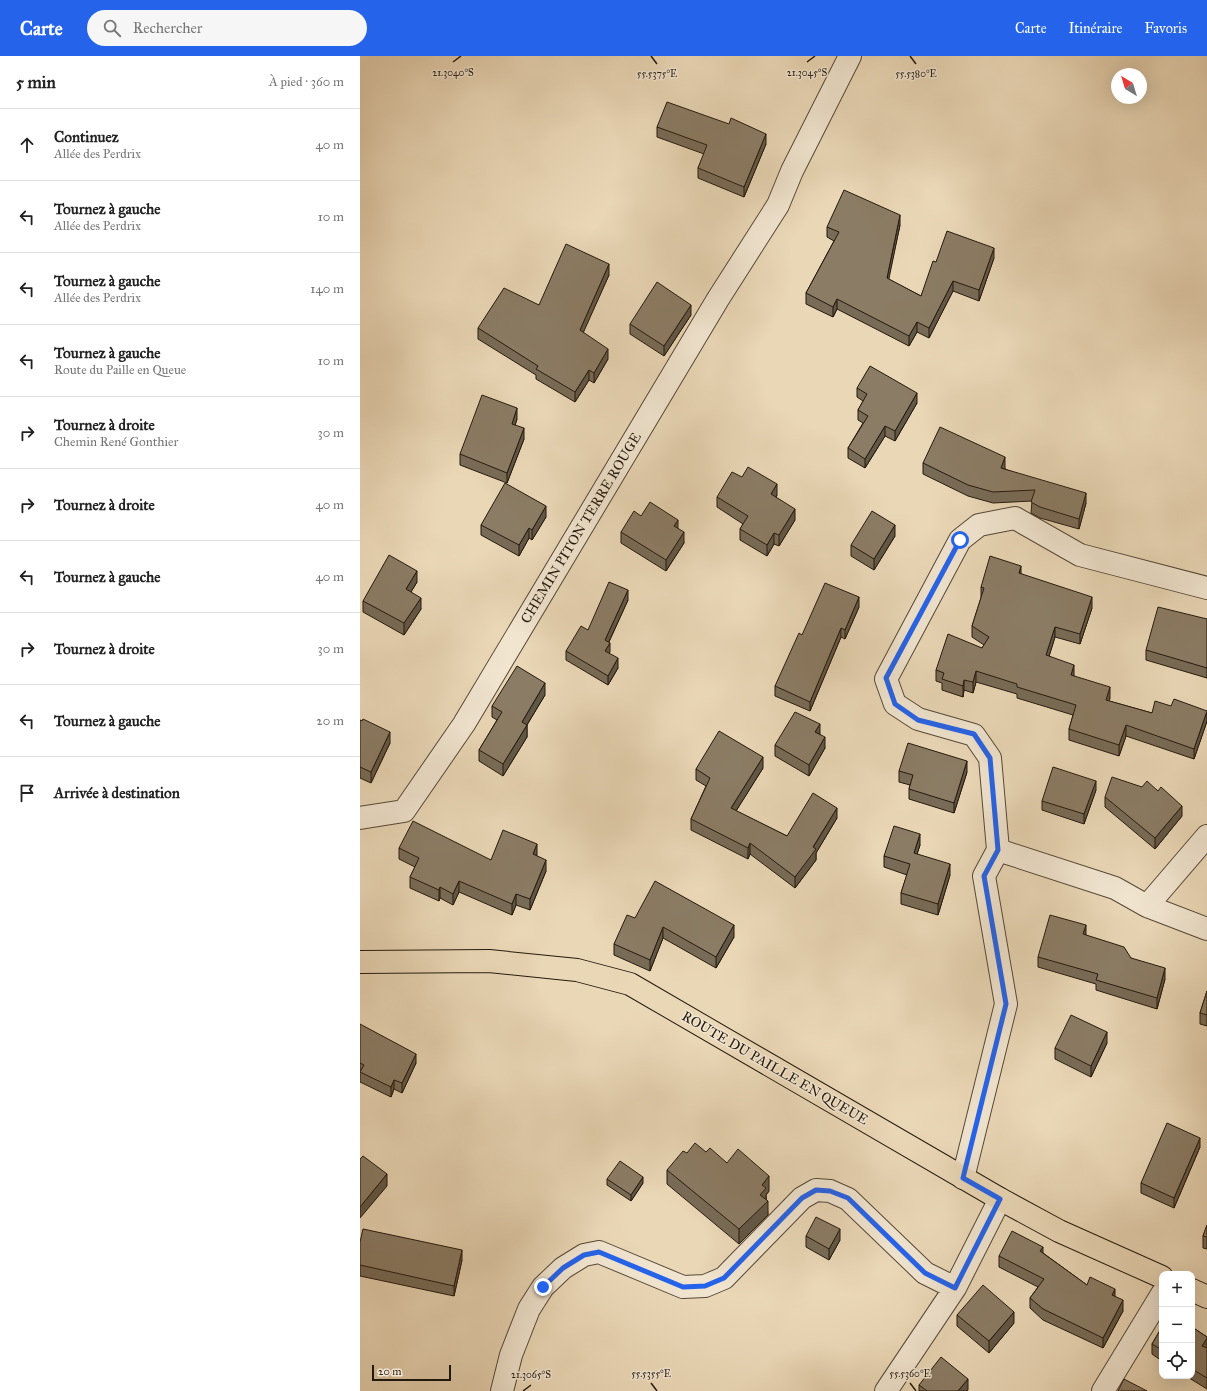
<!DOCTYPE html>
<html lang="fr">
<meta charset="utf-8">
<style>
:root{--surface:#fff;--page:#f6f6f6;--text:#222;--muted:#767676;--line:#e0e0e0;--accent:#2563eb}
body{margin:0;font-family:"IM FELL Great Primer",serif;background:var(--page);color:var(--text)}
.controls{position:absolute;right:12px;bottom:12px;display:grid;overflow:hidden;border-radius:8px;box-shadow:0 4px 16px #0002}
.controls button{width:36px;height:36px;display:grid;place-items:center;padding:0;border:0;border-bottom:1px solid var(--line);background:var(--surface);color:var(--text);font:20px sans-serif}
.compass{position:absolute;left:751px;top:12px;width:36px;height:36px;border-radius:50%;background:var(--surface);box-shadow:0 4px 16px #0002;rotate:322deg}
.scale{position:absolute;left:12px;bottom:10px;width:79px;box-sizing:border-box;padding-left:4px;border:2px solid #24190d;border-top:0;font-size:11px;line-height:14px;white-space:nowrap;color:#24190d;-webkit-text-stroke:3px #f1e5d0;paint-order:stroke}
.stop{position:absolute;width:12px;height:12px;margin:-9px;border:3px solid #2563eb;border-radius:50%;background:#fff}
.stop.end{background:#2563eb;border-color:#fff;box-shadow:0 1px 4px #0008}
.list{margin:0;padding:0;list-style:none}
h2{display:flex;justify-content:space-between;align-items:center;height:52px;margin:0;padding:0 16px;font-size:17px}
h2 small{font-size:13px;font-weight:400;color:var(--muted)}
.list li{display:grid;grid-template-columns:26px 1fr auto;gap:12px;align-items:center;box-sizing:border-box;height:72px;padding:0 16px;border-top:1px solid var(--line)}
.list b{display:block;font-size:15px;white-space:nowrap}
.list p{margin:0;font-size:13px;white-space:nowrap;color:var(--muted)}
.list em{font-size:13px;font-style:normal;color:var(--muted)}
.icon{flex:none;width:22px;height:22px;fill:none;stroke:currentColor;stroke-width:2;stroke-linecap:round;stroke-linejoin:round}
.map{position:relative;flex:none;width:847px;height:1335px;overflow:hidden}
header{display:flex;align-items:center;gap:24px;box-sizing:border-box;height:56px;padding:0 20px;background:var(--accent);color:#fff}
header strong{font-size:19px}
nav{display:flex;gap:22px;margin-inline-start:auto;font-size:14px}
.search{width:280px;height:36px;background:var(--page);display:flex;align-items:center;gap:10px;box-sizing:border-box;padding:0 14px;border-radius:22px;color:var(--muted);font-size:15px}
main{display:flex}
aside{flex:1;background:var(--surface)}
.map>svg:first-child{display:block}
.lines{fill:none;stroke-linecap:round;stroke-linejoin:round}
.minor-casing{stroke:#564837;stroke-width:24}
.major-casing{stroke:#24190d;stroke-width:24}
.minor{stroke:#f1e5d0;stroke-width:22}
.major{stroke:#ead7b6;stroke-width:22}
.wall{fill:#786b57;stroke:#24190d}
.shaded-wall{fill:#615747;stroke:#24190d}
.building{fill:#8b7c65;stroke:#24190d}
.route{stroke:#2563eb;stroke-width:5}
.ticks{fill:none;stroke:#24190d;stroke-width:1.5}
.labels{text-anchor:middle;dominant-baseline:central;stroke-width:3;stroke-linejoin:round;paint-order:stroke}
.street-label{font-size:14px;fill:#24190d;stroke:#f1e5d0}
.ticks-label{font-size:10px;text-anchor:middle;fill:#24190d;stroke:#f1e5d0;stroke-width:3;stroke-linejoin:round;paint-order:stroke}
</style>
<header>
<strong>Carte</strong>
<div class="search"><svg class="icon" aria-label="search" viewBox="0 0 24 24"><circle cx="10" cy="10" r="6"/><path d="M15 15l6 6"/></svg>Rechercher</div>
<nav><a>Carte</a><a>Itinéraire</a><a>Favoris</a></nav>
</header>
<main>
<aside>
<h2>5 min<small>À pied · 360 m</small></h2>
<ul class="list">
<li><svg class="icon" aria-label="ahead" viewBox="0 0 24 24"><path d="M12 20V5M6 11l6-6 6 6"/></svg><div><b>Continuez</b><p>Allée des Perdrix</p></div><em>40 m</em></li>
<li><svg class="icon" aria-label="left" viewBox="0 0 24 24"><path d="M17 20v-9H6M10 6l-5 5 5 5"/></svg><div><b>Tournez à gauche</b><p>Allée des Perdrix</p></div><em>10 m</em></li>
<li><svg class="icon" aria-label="left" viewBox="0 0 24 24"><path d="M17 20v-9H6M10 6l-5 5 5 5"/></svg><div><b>Tournez à gauche</b><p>Allée des Perdrix</p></div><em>140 m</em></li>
<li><svg class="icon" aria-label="left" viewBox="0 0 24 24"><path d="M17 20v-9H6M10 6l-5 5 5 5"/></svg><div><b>Tournez à gauche</b><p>Route du Paille en Queue</p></div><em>10 m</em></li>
<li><svg class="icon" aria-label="right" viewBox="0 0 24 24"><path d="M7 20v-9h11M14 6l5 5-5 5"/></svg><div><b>Tournez à droite</b><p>Chemin René Gonthier</p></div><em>30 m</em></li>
<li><svg class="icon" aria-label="right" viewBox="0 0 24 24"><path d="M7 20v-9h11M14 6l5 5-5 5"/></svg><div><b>Tournez à droite</b></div><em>40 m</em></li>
<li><svg class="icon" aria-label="left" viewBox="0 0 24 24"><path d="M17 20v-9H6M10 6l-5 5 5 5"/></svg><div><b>Tournez à gauche</b></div><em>40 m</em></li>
<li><svg class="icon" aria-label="right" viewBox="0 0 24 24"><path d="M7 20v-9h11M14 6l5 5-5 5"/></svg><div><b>Tournez à droite</b></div><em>30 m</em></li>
<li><svg class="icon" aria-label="left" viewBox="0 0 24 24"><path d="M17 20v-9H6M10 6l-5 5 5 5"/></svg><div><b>Tournez à gauche</b></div><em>20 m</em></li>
<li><svg class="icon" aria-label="arrive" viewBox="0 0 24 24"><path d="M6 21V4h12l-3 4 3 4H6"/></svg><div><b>Arrivée à destination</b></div></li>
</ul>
</aside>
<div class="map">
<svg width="847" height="1335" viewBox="0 0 847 1335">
<rect width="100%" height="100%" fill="#ead7b6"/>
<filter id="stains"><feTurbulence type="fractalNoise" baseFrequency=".005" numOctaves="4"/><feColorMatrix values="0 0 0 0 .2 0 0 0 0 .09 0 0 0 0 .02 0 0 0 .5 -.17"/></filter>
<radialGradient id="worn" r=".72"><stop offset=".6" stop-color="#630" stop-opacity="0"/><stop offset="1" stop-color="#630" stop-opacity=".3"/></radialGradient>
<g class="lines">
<defs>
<path id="minor" d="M0,762l44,-7 60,-87 254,-425 60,-94 14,-34 58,-115
M638,794l117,38 32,18 60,-70
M787,850l60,23
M603,1122l43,-174 -22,-128 14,-26 -8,-92 -16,-23 -56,-16 -23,-15 -9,-25 74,-139 19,-15 36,-7 65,37 127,33
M142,1335l9,-36 18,-46 14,-22 20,-19 21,-13 15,-3 84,35 22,-1 19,-8 78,-80 14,-8 14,1 18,8 77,74 30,15
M526,1335l69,-103 45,-89
M743,1335l59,-97"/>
<path id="major" d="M0,906l129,-1 88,9 53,14 370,215 59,32 103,46
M832,1234l15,7"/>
</defs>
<use href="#minor" class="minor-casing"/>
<use href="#major" class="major-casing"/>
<use href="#minor" class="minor"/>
<use href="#major" class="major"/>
</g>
<path class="wall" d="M297,71l109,17 -22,53 -46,-19v-10l6,-14 -47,-17z
M540,169l-12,54 33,17 15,-34 58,-4 -15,43 -26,-10 -24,47 -12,-6 -8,14 -72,-37 -4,8 -27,-13v-11l28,-52 -7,-4v-10z
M249,219l-26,57 25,27 -14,24 -5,-3 -14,22 -39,-23v-4l-58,-36v-11l61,-23z
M331,259l-27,41 -34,-22v-10z
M497,332l60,15 -22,38 -10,-5 -20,32 -17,-10v-10l15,-25 -5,-3v-10l5,-9 -6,-4z
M157,363l-2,6 9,14 -17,44 -47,-18v-11z
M563,407l82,5v1l81,34 -7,26 -39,-11 -9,-5 1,-12 -39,2 -25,-7 -45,-22z
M417,439l-1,2 19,23 -16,26 -5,-2 -7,12 -27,-16v-11l3,-5 -26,-17v-10z
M281,460l37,12 6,15 -18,28 -45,-28v-11z
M186,461l-14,23 -3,-2 -10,18 -38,-21v-10z
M535,480l-21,34 -23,-14v-11z
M661,518l71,34 -12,36 -25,-7 -6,19 25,20 36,22 -1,3 43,12 55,8 -13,38 -68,-23 -7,20 -50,-16v-11l4,-14 -56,-17v-4l-41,-12 -3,11 -9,-3 -1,7 -21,-7v-7l-6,-2v-11l46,-22 2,-3 -12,-8v-11l9,-28v-11z
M57,526l-6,10 10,17 -17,26 -41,-23v-11z
M268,544l-19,42v11l9,15 -10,17 -42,-25v-9l22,-21z
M499,551l-14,32 -4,-2 -31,74 -35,-15v-10z
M847,563v59l-61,-18v-10z
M185,639l-18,30v12l-24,39 -24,-15v-11l18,-30 -5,-3v-11z
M0,664l30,23 -19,40 -11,-5z
M460,678l5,14 -16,28 -34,-20v-11z
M403,712l-27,43 51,25 50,-18 -21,35v7l-21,28 -45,-34 -2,5 -57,-29v-11l15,-33 -10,-6v-11z
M539,715l68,1 -13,41 -45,-14v-10l1,-4 -11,-3z
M782,731l40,29 -27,33 -50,-42v-10z
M736,734l-12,34 -42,-14v-9z
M560,789l-3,9 33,21 -12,40 -37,-11v-11l6,-18 -23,-8v-11z
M39,792l92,12 46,-4 9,15 -16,39 -14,-5 -4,10 -53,-23 -6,13 -13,-7 -1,3 -29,-13v-11l5,-10 -16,-8z
M275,862l99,19 -18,31 -53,-30 -13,33 -36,-16v-11z
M726,879l45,23 34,21 -8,30 -61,-19v-6l-58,-17v-10z
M847,935v35l-7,-2v-11z
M0,969l56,38 -14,30 -8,-4 -3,8 -31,-15z
M747,987l-16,34 -36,-18v-11z
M840,1091l-26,61 -33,-15v-10z
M346,1096l21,11 42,28 -3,4 2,20 -29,29 -72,-60v-14l20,-17z
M247,1123l36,4 -12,18 -24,-16z
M847,1169v24l-4,-1v-12z
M446,1180l34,4 -11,20 -23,-13z
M0,1186l102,18 -8,36 -94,-20z
M683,1197l44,32 28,11 8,15 -20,37 -60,-28 -13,-12v-10l8,-11 -39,-20v-11z
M597,1259l57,8 -25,30 -32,-27z
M802,1271v34l-10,-7v-10z
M832,1271l15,10v52l-21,-13h6z
M559,1329l49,5 -1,1h-48z"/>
<path class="shaded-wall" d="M406,78v10l-22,53v-10z
M540,159v10l-13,63v-10z
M634,192v10l-15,43v-11z
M249,208v11l-29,65v-10z
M593,225v10l-24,47v-10z
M477,243v10l-4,8v-10z
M331,249v10l-27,41v-10z
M557,266v10l-8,14v-10z
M248,293v10l-14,24v-10z
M229,314v10l-14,22v-10z
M557,337v10l-22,38v-10z
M157,352v11l-5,16v-11z
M525,370v10l-20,32v-9z
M164,372v11l-17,44v-10z
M645,401v11l-4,11v-11z
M417,428v11l-6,10v-11z
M726,437v10l-7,26v-10z
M186,450v11l-14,23v-10z
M435,453v11l-16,26v-11z
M318,464v10l-4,-4z
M535,469v11l-21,34v-11z
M169,472v10l-10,18v-11z
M324,476v11l-18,28v-11z
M414,477v11l-7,12v-11z
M661,510v10l-2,-3z
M57,515v11l-11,18v-11z
M268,534v10l-23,50v-10z
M499,541v10l-14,32v-9z
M732,541v11l-12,36v-10z
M61,542v11l-17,26v-12z
M695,571v10l-9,29v-11z
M481,572v9l-31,74v-9z
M250,587v9l-5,8v-9z
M258,602v10l-10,17v-9z
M714,609v11l-3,-1z
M616,615v11l-3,11v-11z
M604,624v10l-1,7v-11z
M185,627v12l-23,38v-11z
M750,631v11l-4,12v-10z
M847,655v10l-13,38v-10z
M460,668v10l-5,-2z
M167,669v12l-24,39v-12z
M766,669v11l-7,20v-11z
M30,676v11l-19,40v-11z
M465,681v11l-16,28v-11z
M403,701v11l-32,51v-11z
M607,705v11l-13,41v-10z
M736,725v9l-12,34v-10z
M822,750v10l-27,33v-11z
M477,752v10l-21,35v7l-21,28v-11z
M560,778v11l-6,19v-11z
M390,787v11l-2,5v-11z
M177,788v12l-4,-2z
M186,804v11l-16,39v-11z
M590,808v11l-12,40v-11z
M99,825v11l-6,13v-11z
M80,831v11l-1,3v-11z
M156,838v11l-4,10v-11z
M374,869v12l-18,31v-11z
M726,869v11l-3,-2z
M303,871v11l-13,33v-11z
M805,912v11l-8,30v-11z
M747,976v11l-16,34v-11z
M56,998v9l-14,30v-10z
M34,1024v9l-3,8v-10z
M840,1082v9l-26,61v-10z
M27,1118v12l-27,32v-11z
M409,1120v15l-3,4v7l2,-1v14l-29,29v-15l21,-34 2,-10z
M283,1121v6l-12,18v-6z
M480,1173v11l-11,20v-11z
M683,1191v11l-3,-7z
M102,1194v10l-8,36v-10z
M755,1233v11l-3,-5z
M763,1244v11l-20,37v-10z
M654,1256v11l-25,30v-12z
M847,1282v11l-5,-3z
M608,1323v11l-1,1h-9z"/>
<path class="building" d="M307,46l62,22 2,-6 35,16 -22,53 -46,-19 9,-23 -50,-18z
M484,134l56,25 -13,63 34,18 12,-35 3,1 11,-31 47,17 -15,42 -26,-9 -24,47 -12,-6 -8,14 -72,-37 -4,8 -27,-14 33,-61 -12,-5z
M206,188l43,20 -29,66 28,19 -14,24 -5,-3 -14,22 -39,-23 2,-3 -60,-38 26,-40 35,17z
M297,226l34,23 -27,41 -34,-22z
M510,310l47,27 -22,38 -10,-5 -20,33 -17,-11 20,-32 -10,-6 9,-16 -10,-6z
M122,339l35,13 -5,16 12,4 -17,45 -47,-19z
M580,371l65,30 -4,11 85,25 -7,26 -39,-12 -9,-5 4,-12 -42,2 -25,-7 -45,-22z
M388,411l29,17 -6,10 24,15 -16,26 -5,-2 -7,12 -27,-16 8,-13 -31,-19 15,-25 10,5z
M145,427l41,23 -14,24 -3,-2 -10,17 -38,-20z
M290,446l28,18 -4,6 10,6 -18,28 -45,-28 13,-21 7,5z
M512,455l23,14 -21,34 -23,-14z
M29,499l28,16 -11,18 15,9 -17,25 -41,-22z
M630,500l31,10 -2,7 73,24 -12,37 -25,-7 -9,28 28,10 -3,10 39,12 -4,13 46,13 3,-12 16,5 3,-7 33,12 -13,38 -68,-24 -7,20 -50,-16 7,-24 -59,-18v-3l-41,-13 -3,11 -9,-2 -1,6 -21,-7 2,-6 -8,-3 12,-36 34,14 7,-11 -17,-11 12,-38 -3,-1z
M249,526l19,8 -23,50 5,3 -5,8 13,7 -10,18 -42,-25 15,-25 7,4z
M465,527l34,14 -14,33 -4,-2 -31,74 -35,-16 24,-53 3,2z
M798,551l49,12v49l-61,-18z
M157,610l28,17 -23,39 5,3 -24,39 -24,-14 23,-38 -10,-6z
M435,656l25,12 -5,8 10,5 -16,28 -34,-20z
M3,663l27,13 -19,40 -11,-5v-47l2,1z
M359,675l44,26 -32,51 56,28 26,-43 24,15 -24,39 3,2 -21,28 -45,-34 -2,5 -57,-29 19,-41 -14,-9z
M548,687l59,18 -13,42 -45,-14 4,-14 -14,-4z
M693,711l43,14 -12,33 -42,-13z
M752,721l30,10 5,-6 11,10 3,-4 21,19 -27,32 -50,-41z
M53,765l78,39 12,-30 34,14 -4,10 13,6 -16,39 -14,-5 -4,10 -53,-23 -6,13 -13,-7 -1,3 -29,-13 9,-19 -20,-10z
M534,770l26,8 -6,19 36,11 -12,40 -37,-11 9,-29 -26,-8z
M295,825l79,44 -18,32 -53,-30 -13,33 -36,-16 13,-29 8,3z
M690,859l36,10 -3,9 41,13 7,11 34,10 -8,30 -61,-18 2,-6 -60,-17z
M847,935v24l-7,-2z
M711,959l36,17 -16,34 -36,-18z
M0,968l56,30 -14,29 -8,-3 -3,7 -31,-15 4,-7 -4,-2z
M807,1067l33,15 -26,60 -33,-15z
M335,1087l11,9 4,-4 17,15 11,-14 31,27 -7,9 4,3 -6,7 8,6 -29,28 -72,-59 16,-19 4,2z
M3,1100l24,18 -27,33v-48z
M260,1105l23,16 -12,18 -24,-16z
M456,1161l24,12 -11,20 -23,-13z
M847,1169v12l-4,-1z
M3,1173l99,21 -8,36 -94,-21v-23z
M652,1175l31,16 -3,4 47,34 3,-8 25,12 -3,6 11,5 -20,38 -60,-29 -13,-11 14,-19 -45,-23z
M623,1229l31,27 -25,29 -32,-26z
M802,1271v23l-10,-6z
M832,1271l15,10v1l-5,8 5,2v30l-15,-9z
M581,1301l27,22 -10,12h-31l-8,-6z
M764,1323l23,12h-29z"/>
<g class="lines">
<path class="route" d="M183,1231l20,-19 21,-13 15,-3 84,35 22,-1 19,-8 78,-80 14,-8 14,1 18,7 77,75 30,15 45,-89 -37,-21 43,-174 -22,-128 14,-26 -8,-92 -16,-24 -56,-14 -23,-16 -9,-26 74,-138"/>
</g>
<path class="ticks" d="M291,0l6,8M550,0l6,8M93,6l8,-6M447,6l8,-6M291,1327l6,8M550,1327l6,8M163,1335l8,-6"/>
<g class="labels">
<g class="street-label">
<text transform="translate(221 472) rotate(-59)">CHEMIN PITON TERRE ROUGE</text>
<text transform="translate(415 1012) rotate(30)">ROUTE DU PAILLE EN QUEUE</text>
</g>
</g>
<g class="ticks-label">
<text x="447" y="20">21.3045°S</text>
<text x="93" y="20">21.3040°S</text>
<text x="297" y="21">55.5375°E</text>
<text x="556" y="21">55.5380°E</text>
<text x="291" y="1321">55.5355°E</text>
<text x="550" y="1321">55.5360°E</text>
<text x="171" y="1322">21.3065°S</text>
</g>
<rect width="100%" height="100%" filter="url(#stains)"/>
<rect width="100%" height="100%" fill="url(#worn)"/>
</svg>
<div class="controls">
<button>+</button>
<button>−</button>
<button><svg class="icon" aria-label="locate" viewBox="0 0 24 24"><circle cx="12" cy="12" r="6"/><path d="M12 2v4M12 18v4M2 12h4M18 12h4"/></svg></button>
</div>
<svg class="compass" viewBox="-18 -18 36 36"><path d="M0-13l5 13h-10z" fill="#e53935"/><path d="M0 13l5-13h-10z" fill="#767676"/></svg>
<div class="scale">20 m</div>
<div class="stop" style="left:600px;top:484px"></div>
<div class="stop end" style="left:183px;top:1231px"></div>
</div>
</main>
